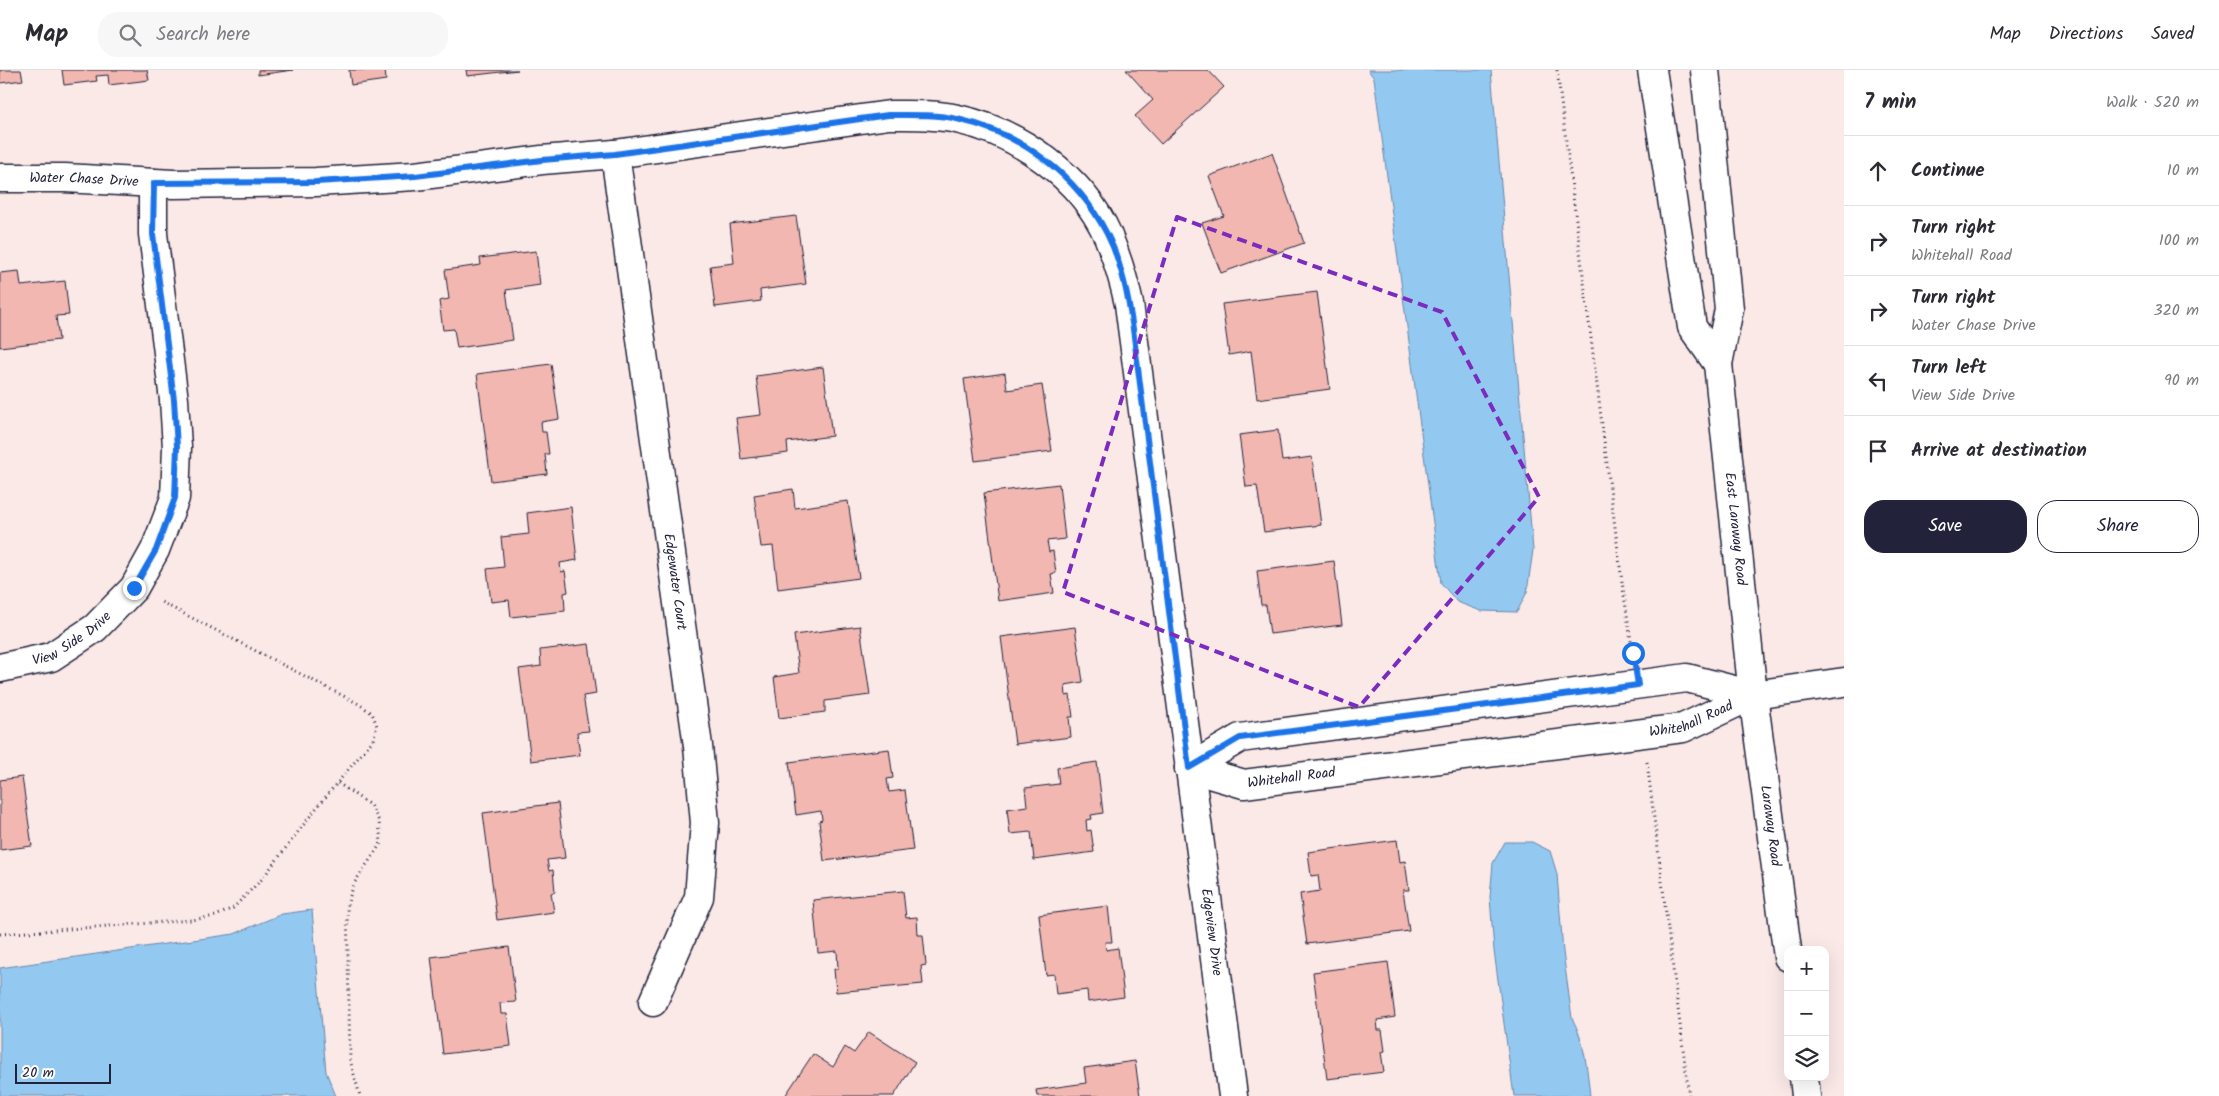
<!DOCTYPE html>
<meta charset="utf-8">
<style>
:root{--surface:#fff;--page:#f7f7f7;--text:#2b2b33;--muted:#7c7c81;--line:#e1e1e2;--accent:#22223b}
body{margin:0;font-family:Kalam,sans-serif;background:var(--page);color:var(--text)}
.controls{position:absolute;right:15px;bottom:15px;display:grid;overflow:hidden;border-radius:10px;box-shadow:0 5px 20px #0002}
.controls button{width:45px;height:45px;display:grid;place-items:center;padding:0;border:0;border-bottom:1px solid var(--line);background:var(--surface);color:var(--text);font:25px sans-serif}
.scale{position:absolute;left:15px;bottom:12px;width:96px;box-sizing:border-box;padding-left:5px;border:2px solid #22223b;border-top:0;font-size:14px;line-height:18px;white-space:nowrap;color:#22223b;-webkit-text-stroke:4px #fff;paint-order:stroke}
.stop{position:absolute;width:15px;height:15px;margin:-11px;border:4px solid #1a73e8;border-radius:50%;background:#fff}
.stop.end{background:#1a73e8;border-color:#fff;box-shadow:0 1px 5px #0008}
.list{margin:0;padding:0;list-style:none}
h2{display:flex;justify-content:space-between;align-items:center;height:65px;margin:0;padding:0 20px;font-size:21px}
h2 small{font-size:16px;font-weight:400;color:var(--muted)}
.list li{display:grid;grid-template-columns:32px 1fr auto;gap:15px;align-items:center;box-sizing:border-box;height:70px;padding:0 20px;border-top:1px solid var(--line)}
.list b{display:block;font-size:19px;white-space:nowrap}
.list p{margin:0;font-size:16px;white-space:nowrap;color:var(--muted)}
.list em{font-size:16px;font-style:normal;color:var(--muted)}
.actions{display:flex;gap:10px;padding:15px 20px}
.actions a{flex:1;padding:11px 0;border:1px solid var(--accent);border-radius:20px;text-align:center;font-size:18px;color:var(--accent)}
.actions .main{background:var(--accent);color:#fff}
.icon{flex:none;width:28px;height:28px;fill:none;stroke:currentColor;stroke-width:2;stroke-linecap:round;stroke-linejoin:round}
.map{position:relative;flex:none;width:1844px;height:1026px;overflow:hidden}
header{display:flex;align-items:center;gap:30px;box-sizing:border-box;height:70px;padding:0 25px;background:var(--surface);border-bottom:1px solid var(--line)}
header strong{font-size:24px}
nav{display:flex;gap:28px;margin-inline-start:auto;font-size:18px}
.search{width:350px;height:45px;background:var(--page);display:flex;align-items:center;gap:12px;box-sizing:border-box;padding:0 18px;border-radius:20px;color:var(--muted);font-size:19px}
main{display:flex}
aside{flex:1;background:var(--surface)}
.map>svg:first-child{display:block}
.water{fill:#93c9f1;stroke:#6686a8}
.building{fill:#f2b7b1;stroke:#22223b}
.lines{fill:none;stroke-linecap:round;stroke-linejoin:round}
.street-casing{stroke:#22223b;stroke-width:31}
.secondary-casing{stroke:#22223b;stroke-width:31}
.path{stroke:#22223b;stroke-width:3;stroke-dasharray:1 4;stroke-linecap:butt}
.street{stroke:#fff;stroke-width:28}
.secondary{stroke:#fff;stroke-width:28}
.route{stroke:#1a73e8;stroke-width:6}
.marked{fill:none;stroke:#7b2cbf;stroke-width:4;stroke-dasharray:10 6;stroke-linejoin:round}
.labels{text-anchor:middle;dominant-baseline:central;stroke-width:4;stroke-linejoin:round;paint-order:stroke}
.street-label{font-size:14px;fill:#22223b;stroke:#fff}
</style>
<header>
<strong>Map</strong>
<div class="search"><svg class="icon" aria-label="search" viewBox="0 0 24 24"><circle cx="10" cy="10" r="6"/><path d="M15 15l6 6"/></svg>Search here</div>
<nav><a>Map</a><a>Directions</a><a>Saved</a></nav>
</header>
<main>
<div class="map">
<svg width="1844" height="1026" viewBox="0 0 1844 1026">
<rect width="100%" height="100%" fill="#fbe9e8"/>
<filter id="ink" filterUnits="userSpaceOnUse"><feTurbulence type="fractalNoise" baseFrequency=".02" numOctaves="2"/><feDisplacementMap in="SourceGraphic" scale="10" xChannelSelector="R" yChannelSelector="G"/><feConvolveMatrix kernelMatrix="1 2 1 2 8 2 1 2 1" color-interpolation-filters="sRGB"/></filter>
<g filter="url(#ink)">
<path class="water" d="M1368,0h123l42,480 -6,42 -10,20 -36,-1 -24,-9 -16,-19 -67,-505z
M1505,772h27l18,9 7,23 6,78 9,66c13,24 15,51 18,78h-76l-20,-145 -4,-54 3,-34z
M312,840l14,162 10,24h-336v-128l234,-34 48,-20z"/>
<path class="building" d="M0,0h21l2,10 -23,3z
M62,0h85l2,10 -40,5 -1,-10 -12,1 1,5 -33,4z
M258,0h35l-35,5z
M349,0h36l1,10 -35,5z
M466,0h52l-51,6z
M1126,0h82l16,17 -63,57 -26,-28 18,-16z
M1272,83l32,90 -83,30 -19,-50 22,-7 -15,-40z
M796,146l10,68 -46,6 1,11 -46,6 -5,-41 24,-3 -4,-39z
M536,181l4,34 -34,5 7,50 -56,8 -3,-19 -11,1 -4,-29 10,-2 -4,-29 36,-5 -1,-7z
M19,201l2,15 44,-5 4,34 -13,1 3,24 -59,7v-74z
M1317,222l13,97 -73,10 -6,-48 -22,4 -7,-51z
M551,294l8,55 -18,3 1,10h4l3,22h-4l2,20 -56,7 -14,-107z
M823,297l9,69 -45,6 1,11 -47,6 -5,-41 25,-3 -5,-39z
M1005,303l2,17 35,-5 10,66 -77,10 -11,-82z
M1278,360l4,31 30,-4 9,68 -57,7 -7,-46 -11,1 -7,-52z
M1059,414l6,55 -18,2 2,11 4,-1 3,22 -5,1 3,19 -56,8 -14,-108z
M793,419l2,19 53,-7 11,77 -81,11 -5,-43 -12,1 -7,-52z
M571,437l6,53 -17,3 1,9 4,-1 3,21 -4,1 1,18 -54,6 -2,-17 -18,2 -4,-33 17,-2 -3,-30 28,-3 -2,-21z
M1334,491l8,64 -72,9 -4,-29h-5l-4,-34z
M860,556l10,69 -45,6v11l-46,6 -5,-41 25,-4 -5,-38z
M1075,557l8,55 -18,3 1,11 4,-1 3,22h-4l2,20 -56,7 -14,-107z
M589,574l7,50 -13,2 6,35 -12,1 3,23 -49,6 -12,-92 22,-3 -1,-16z
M889,679l4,29 -6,1 2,13 16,-2 8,60 -89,11 -5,-40 3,-1 -1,-9 -25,4 -7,-53z
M1097,692l6,51 -12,2 1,4 -6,1 1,11 4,-1 3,22 -60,8 -3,-28 -21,2 -3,-25 20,-3 -2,-18 34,-4 -2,-16z
M22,707l10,69 -32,4v-70z
M558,733l7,55 -18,2 2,11 4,-1 2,22 -4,1 3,19 -57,8 -14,-107z
M1397,770l3,22 5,-1 4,29h-6l6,41 -102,13 -7,-50 20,-3 -2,-16 -7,1 -3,-24z
M903,821l3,27 11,-1 1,18h5l3,30 -5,1 2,18 -87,8 -2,-23h4l-1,-18 -19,2 -5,-53z
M1108,836l4,36h-7l1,8 12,-2 6,49 -36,5 -1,-12 -31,4 -2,-20 -8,1 -7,-60z
M509,877l7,55 -16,1 1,11h6l4,32 -68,8 -12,-97z
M1388,892l7,55 -18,3 1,10h4l3,21 -4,1 3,20 -57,7 -14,-107z
M869,962l46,30 -21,34h-109l28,-42 20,13 12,-20 9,6z
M1135,991l5,35h-103l-1,-6 50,-7 -2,-15z"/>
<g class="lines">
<defs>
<g id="street">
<path id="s1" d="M615,84l83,592 7,77 -6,74 -46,105"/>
<path id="s2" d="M0,108h65l108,6 143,-2 99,-6 127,-16 73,-6 274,-39c22,0 45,-1 68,4 61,13 125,58 151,117 9,22 16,45 21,68l104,792"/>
<path id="s3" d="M0,598l51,-11 44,-29 39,-40 21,-38 20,-52 2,-51 -3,-47 -21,-166v-51"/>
<path id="s4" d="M1189,698l55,16 439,-56 70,-33 91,-13"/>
<path d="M1189,698l51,-30 447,-60 66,17"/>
</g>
<g id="secondary">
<path d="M1652,0l40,257 26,37"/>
<path id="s5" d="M1705,0l24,239 -11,55 35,331 35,262"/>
<path d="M1804,1007l2,19"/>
</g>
</defs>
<use href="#street" class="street-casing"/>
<use href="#secondary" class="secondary-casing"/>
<path class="path" d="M1557,0l65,512 11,72
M1647,692l42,334
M338,713l32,22 9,16 2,22 -26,39 -8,22 3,156 10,36
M0,864l192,-14 24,-4 17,-8 29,-29 56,-73 55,-66 4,-14 -5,-13 -15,-10 -196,-101"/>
<use href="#street" class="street"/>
<use href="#secondary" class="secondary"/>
</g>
</g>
<g class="lines" filter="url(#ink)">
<path class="route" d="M134,518l22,-38 19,-52 2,-51 -3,-47 -21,-166 1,-51 162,-1 99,-6 127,-16 73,-6 273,-39c23,0 47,-1 69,4 64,14 120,56 150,115 15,29 21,63 26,95l56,439 51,-30 398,-53 -5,-32"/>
</g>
<path class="marked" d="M1177,147l265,95 97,185 -180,210 -296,-115z"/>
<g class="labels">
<g class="street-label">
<text stroke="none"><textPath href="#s2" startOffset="84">Water Chase Drive</textPath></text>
<text stroke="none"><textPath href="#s5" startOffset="462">East Laraway Road</textPath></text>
<text stroke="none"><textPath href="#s1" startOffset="432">Edgewater Court</textPath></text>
<text stroke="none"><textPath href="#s3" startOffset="79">View Side Drive</textPath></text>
<text stroke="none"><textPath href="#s4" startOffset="510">Whitehall Road</textPath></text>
<text stroke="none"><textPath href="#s4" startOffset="105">Whitehall Road</textPath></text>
<text stroke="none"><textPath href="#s5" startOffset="761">Laraway Road</textPath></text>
<text stroke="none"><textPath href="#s2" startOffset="1864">Edgeview Drive</textPath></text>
</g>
</g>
</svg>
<div class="controls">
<button>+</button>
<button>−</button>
<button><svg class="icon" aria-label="layers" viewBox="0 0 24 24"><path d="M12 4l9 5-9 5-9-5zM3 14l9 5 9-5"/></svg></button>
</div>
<div class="scale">20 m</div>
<div class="stop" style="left:1633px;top:583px"></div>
<div class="stop end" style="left:134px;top:518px"></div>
</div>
<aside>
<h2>7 min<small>Walk · 520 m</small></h2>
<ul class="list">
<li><svg class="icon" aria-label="ahead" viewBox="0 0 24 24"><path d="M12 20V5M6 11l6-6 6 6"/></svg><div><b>Continue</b></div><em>10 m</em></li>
<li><svg class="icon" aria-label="right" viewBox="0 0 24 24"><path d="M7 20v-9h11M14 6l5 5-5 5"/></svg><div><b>Turn right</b><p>Whitehall Road</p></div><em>100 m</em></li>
<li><svg class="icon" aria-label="right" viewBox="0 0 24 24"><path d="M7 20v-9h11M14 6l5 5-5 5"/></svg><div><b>Turn right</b><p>Water Chase Drive</p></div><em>320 m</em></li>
<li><svg class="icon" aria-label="left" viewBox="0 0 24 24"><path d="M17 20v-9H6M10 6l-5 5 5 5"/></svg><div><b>Turn left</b><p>View Side Drive</p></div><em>90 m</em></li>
<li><svg class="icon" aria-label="arrive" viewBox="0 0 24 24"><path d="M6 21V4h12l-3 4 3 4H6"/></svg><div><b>Arrive at destination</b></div></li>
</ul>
<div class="actions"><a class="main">Save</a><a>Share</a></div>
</aside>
</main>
